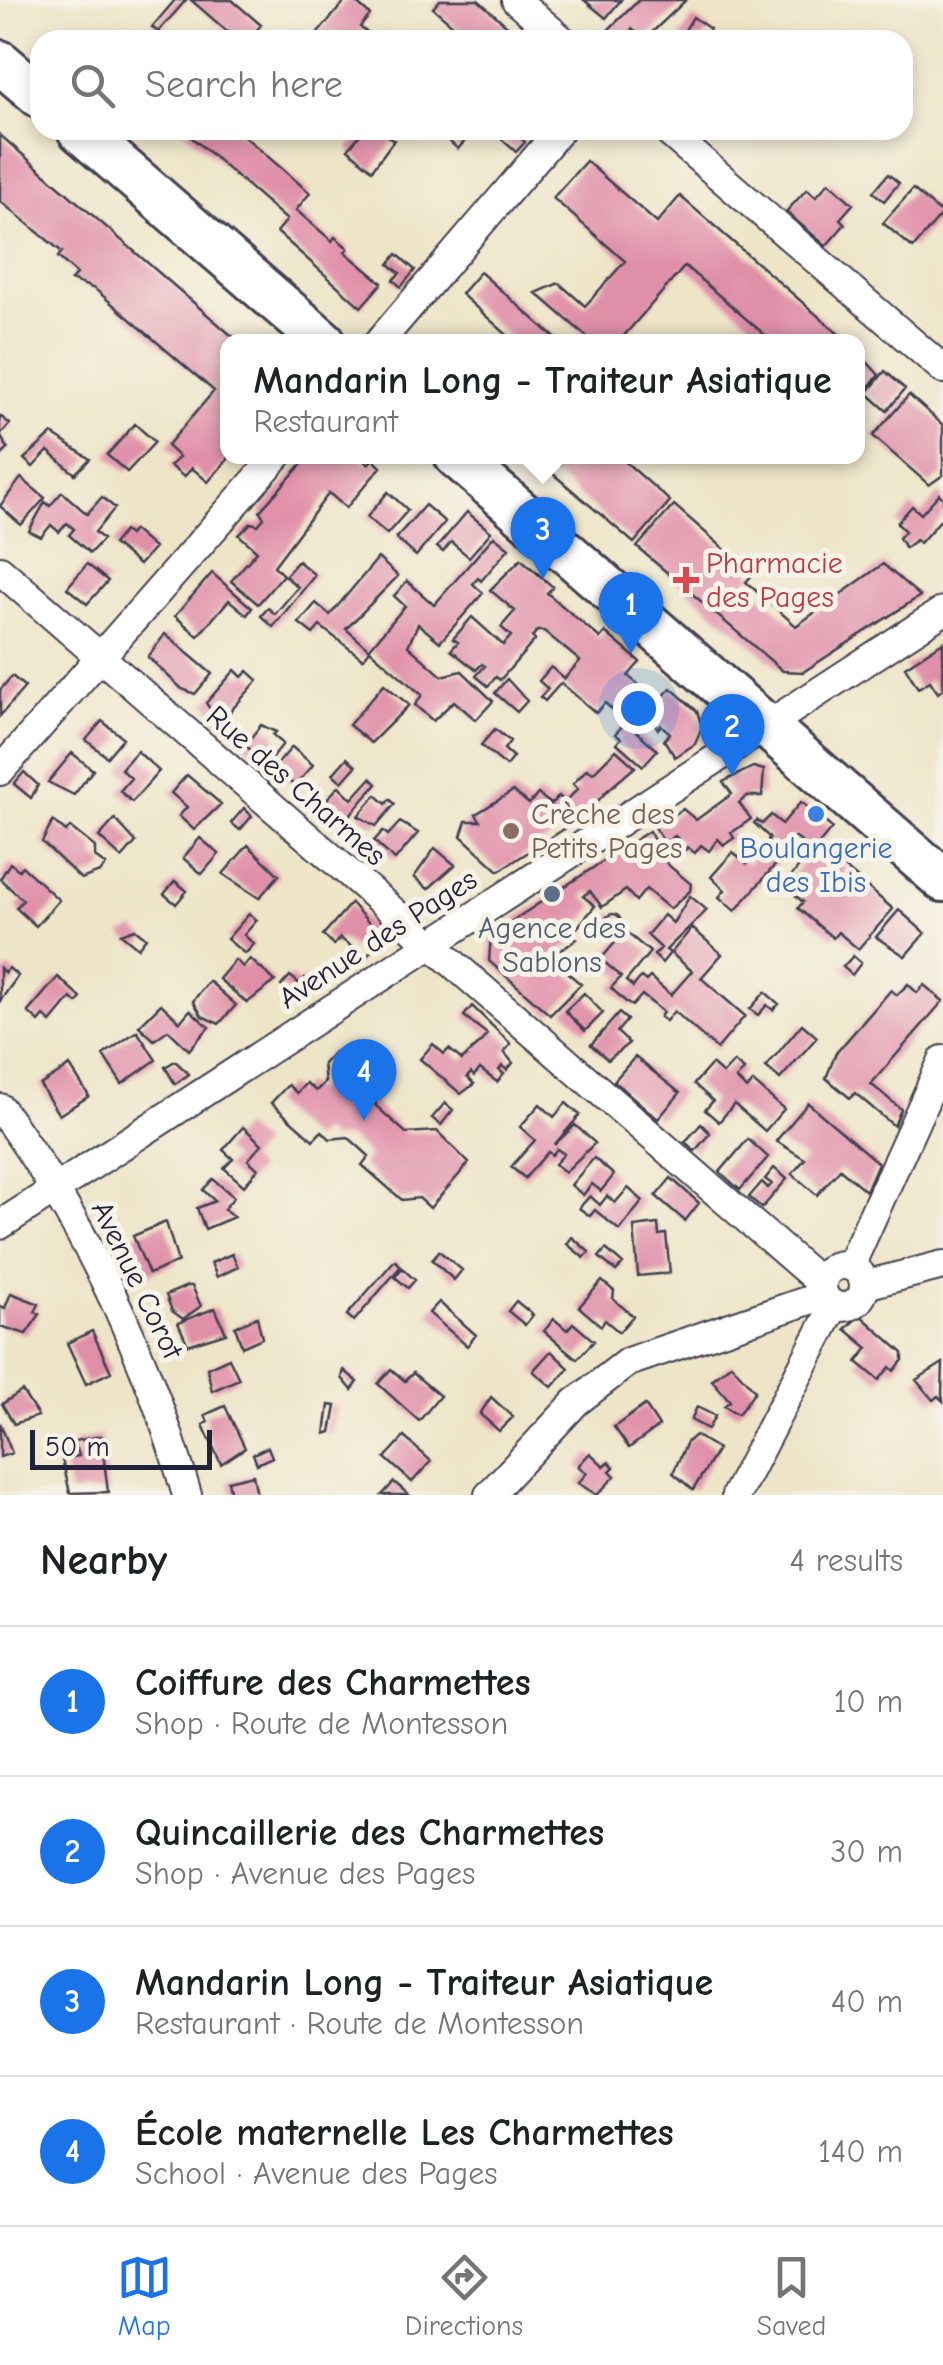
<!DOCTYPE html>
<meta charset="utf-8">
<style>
:root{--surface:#fff;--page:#f2f2f2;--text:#202124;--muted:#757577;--line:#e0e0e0;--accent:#1a73e8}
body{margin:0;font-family:"Comic Neue",sans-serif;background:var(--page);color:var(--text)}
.scale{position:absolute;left:30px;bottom:25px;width:182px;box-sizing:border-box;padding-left:10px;border:5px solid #22223b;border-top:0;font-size:28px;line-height:35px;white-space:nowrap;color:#22223b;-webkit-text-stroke:8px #f7f3e8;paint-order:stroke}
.you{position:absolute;left:638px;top:708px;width:35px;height:35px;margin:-25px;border:8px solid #fff;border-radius:50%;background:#1a73e8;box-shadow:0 0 0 15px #1a73e833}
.badge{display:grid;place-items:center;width:65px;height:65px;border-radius:50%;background:var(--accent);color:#fff;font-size:32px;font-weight:700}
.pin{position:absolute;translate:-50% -82px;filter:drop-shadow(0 2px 5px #0008)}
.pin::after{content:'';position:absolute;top:52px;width:35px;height:30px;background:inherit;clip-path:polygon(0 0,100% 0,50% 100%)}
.popup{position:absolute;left:220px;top:334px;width:645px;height:130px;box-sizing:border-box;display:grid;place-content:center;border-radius:20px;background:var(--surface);filter:drop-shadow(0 2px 8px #0005);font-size:32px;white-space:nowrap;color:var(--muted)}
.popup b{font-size:38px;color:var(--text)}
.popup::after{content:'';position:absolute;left:50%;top:100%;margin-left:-20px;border:20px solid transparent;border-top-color:var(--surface)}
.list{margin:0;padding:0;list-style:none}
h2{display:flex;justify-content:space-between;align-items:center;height:130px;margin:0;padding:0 40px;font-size:42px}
h2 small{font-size:32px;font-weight:400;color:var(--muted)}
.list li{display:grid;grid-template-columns:65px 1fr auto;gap:30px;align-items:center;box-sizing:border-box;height:150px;padding:0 40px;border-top:2px solid var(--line)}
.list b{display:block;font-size:38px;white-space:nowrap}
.list p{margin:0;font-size:32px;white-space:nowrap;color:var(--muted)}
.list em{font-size:32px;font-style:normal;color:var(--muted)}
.icon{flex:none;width:55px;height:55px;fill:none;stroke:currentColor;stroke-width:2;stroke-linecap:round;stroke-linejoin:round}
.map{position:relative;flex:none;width:943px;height:1495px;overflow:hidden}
.search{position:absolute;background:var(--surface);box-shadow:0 5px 15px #0003;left:30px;right:30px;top:30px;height:110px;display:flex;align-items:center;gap:25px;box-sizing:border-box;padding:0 35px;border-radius:30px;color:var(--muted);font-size:38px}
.sheet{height:730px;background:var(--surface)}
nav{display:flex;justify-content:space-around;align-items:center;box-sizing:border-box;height:140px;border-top:2px solid var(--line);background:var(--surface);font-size:28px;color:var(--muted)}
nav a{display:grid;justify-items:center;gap:5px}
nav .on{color:var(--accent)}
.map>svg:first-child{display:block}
.building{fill:#e08fa9}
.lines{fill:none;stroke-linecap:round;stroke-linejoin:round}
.minor-casing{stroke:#413f50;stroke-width:32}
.primary-casing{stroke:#413f50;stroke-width:48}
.minor{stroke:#fff;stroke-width:28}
.primary{stroke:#fff;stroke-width:42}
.health-dot{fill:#e0444e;stroke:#f7f3e8;stroke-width:4}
.shop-dot{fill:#3f7fe0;stroke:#f7f3e8;stroke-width:4}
.education-dot{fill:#8d6e63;stroke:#f7f3e8;stroke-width:4}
.service-dot{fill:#5c6f8a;stroke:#f7f3e8;stroke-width:4}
.labels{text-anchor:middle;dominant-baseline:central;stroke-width:10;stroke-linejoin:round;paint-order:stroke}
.health-label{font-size:30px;fill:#be3a42;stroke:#f7f3e8;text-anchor:start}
.street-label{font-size:30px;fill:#22223b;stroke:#f7f3e8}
.education-label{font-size:30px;fill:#785e54;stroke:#f7f3e8;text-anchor:start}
.shop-label{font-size:30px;fill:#366cbe;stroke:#f7f3e8}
.service-label{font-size:30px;fill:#4e5e75;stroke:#f7f3e8}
</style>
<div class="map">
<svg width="943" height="1495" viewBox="0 0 943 1495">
<rect width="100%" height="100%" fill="#f7f3e8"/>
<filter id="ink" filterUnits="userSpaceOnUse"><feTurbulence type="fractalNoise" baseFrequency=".01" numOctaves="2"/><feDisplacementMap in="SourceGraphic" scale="20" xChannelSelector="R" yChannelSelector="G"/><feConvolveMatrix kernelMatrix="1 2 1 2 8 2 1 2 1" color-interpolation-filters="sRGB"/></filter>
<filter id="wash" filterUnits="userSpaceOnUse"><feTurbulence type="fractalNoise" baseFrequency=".0048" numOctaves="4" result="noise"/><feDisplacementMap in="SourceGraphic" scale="40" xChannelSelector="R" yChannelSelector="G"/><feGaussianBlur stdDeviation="2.25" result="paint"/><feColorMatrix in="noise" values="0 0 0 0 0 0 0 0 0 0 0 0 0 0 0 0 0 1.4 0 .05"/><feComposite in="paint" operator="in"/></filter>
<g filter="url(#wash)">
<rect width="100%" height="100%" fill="#eee5c8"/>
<g id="blocks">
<path class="building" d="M175,0h11l-28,32 -6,-5z
M191,0h41l29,25 -13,15h-11z
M346,0h7l17,15 -10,12 16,13h-64z
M440,0h38l45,40h-53l-37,-32z
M584,0h37l-15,18z
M639,0h47l-42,40 -12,-11 -10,11h-8l-8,-8z
M693,17l17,12 -8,11h-23z
M183,130h54l73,63 -14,17 36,31 3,-4 13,11 -3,4 37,31 -21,24 -84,-75 10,-12z
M364,130h30l-5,7 5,3 -22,30 -24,-21z
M436,130h38l-16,19z
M499,130h12l14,12 -9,10 -18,-16z
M0,135l239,207h-11v117l-20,23 -16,-14 -8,9 -14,-11 9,-9 -12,-11 47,-55 -119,-102 -24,-9 6,-6 -19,-17 4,-5 -62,-51z
M586,161l71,62 23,-27 168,146h-75l-88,-76 -63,72 4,4h-33l-57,-49 23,-10 26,23 40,-45 -72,-63z
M888,174l11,9 -15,18 -11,-9z
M829,182l24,22 -13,15 5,5 -19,22 -40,-34 21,-23 9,8z
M913,189l29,25 -29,34 -30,-25z
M397,254l18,16 -14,17 -8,-7 7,-7 -11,-9z
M480,272l80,70h-45l-54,-48z
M858,352l21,23 -21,24z
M885,371l20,18 -18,22 -20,-18z
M909,395l34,30v50l-14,10 -56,-49z
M0,416l10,8 -10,11 8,14 -8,8z
M135,424l20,18 -28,30 -20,-17z
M52,434l38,25 -15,15 -27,-23 -15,16 -9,-8z
M308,457h52l8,7 5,-5 8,8 -35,41 -17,-15 -55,73 9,9 -25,29 -27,-23 26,-30 -18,-16 12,-12 7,2 6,-7 -4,-7z
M566,457h54l50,44 -36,42 -82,-70z
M21,478l24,20 -24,27 -21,-19z
M62,492l25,22 15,-17 13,11 -20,24 8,7 -13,14 -21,-18 5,-6 -7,-6 -8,9 -8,-7 -10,12 -12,-6 16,-29 5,4z
M388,492l20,18 -21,24 -20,-17z
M939,494l4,4v19l-23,26 -4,-3 -11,8 -6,-10 6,-7 -8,-8 15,-17 9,8z
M425,505l20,17 -29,34 -20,-18z
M674,505l79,69 -7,8 50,44 87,-62 37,32 -117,76 -20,-1 -146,-124z
M467,512l24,20 -22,25 -18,-15 -8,10 -6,-5z
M133,530l21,18 -15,17 -26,-21 11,-13 5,4z
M494,536l15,12 -28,33 -3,-3 -5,6 10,9 -43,49 -22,-18 -10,22 34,30 20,-5 31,30 -17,19 -22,-19 -21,20 -18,-16 7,-10 -52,-45 -7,9 -43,-33 -7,8 -14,-11 17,-20 14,12 48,-57 20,18 -52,53 23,20 36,-43 -11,-10 13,-15 27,24z
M521,559l32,28 -6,6 53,45 5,-6 35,30 -12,14 22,18 -3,3 10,6 14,-15 26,23 5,16 -7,17 -20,13 -11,-17 6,-7 -9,-8 -3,4 -8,-13 -17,12 24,22 -14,16 -26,-23 4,-5 -6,-4 11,-12 -21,-19 -9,10 -35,-30 -16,18 -5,-4 8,-8 -9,-8 12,-14 13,12 16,-18 -36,-30h-7l-5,6 3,3 -35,40 -4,-3 -8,9 -12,-10 9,-10 -3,-2 -6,6 -25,-20 7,-8 -5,-3 19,-22 31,28 8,-9 -10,-9 14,-16 -25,-21z
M298,561l17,14 -42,52 -12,-11 7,-8 7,6 23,-27 -13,-11z
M87,564l21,17 -21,23 -20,-16z
M212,573l40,35 -5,7 -18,-15 -31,36 -23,-20z
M165,634l47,40 -17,20 -13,-5 -34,-32z
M943,642v47l-5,4 -8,-12 -12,7 -13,-21z
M235,670l7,7 6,-6 10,9 -38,43 -14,-20z
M12,676l13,11 -25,29v-26z
M507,679l20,22 -10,11 -22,-19z
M384,684l25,21 -38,38 -22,-18z
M102,721l21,17 -16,19 -21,-17z
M261,725l15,7 -3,3 10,9 -16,20 -22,-19z
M495,729l15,12 -6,8 9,8 -7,9 -25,-21z
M292,747l21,18 -18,21 -21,-18z
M616,750l19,17 -27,23 -13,14 3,3 -99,64 -38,-35 5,-15h14l-4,-7 37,-23 16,13 9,-10 13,10 8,-8 6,6 13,-13 -5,-5 14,-15 6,4z
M137,751l22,20 -27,31 -12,-11 11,-13 -10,-9z
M72,753l21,17 -19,25 -26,-13z
M347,758l9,8 -14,16 -9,-8z
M753,767l11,3 -2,26h-15l-8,7 12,16 -20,14 3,5 -10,7 -6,-6 -9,12 -8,-6 -6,8 -8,-6 -3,4 -7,-2 3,-8 -5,-5 -10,7 -11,-16 29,-18 13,11 36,-26 -9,-12z
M24,772l14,13 -7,13 -17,-14z
M187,775l34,29 -27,26 -15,-14 8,-9 -16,-14z
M371,778l6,6 -36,41 -21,-18 19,-21 13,13z
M376,795l10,9 4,-5 5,5 -19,22 -18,-10z
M801,802l31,26 -14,17 75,64 -35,40 -20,-17 -5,6 -35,-30 5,-6 -19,-17 28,-34 -17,-14 -13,6 5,4 -3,8 -49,56 -16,-14 6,-7 -14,-13 22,-25 14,12 23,-26 -16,-15 3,-3 5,4 9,-9 11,9z
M244,808l8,8 -12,14 -9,-7z
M115,819l21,23 -14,16 -23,-21z
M53,821l13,11 4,-5 25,20v10l11,8 -6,7 -19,7 -39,-37z
M400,822l18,11 -23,27 -21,-19 9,-10 5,4z
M649,831l18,33 24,20 -1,7 -20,18 -24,-20 -10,12 -10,-11 -24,17 -12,-16 -7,5 12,10 -23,28 5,5 -27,19 31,26 -31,31 -61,-54 2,-26z
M200,838l19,16 -17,20 -19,-16z
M248,845l31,30 -20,23 -36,-24z
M435,848l20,17 -27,24 -14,-12z
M10,863l9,7 3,-4 37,34 -23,26 -20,-18 7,-8 -23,-21z
M175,881l12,10 -11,13 -12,-10z
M690,896l17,14 -41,40 4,3 -8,10 -8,-8 7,-7 -14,-13 17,-20 9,8z
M351,903l27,30 -3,13 -9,12 -26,-20 -6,7 -11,-10z
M899,910l26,23 -20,23 -29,-19z
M249,914l8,6 -13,15 10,9 -9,10 -18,-15z
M605 922a8 8 0 1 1 16 0a8 8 0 1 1-16 0Z
M692,928l30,26 -21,24 44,38 -28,33 -43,-38 -8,10 -6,-4 3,-5 -21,-17 -10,11 -5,-3 -16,-15 10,-11 -20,-18 24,-28 25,21 -24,29 7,6 8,-10 5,4 4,-4 21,18 21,-24 -21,-18z
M135,929l11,9 -8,10 -17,-14z
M853,956l8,7 -9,12 -9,-8z
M250,959l25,22 -28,22 -28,-24 16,-19 8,7z
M0,968l5,5 4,-5 9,8 -18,25z
M290,976l10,8 5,-6 13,12 -18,12 -19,-16z
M58,977l23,21 -4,5 -6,-5 -20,24 -7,-6 -5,6 -11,-10z
M209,981l27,24 -17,19 -17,-8 -9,-15z
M908,984l9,9 7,-8 19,16 -72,83 30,25 -7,17 -39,-33 -5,5 -24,-20 10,-25 55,-63 6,5z
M765,992l14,12 -6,6 -6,-5 -9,10 -8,-6z
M584,993l19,20 -18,18 -20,-20z
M161,1004l19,18 10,-12 19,17 -20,23 -21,-20 -14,10 -15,-14z
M472,1006l39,38 -7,8 9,11 -6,7 -5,-4 -3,4 5,4 -7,8 -17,-13 -6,7 -3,-3 -4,4 7,7 -13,10 -41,-35 13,-15 11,10 5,-5 13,11 19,-18 6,-8 -23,-18z
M619,1013l8,7 -10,12 12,11 -21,17 -17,-15z
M802,1024l15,13 -37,42 -14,-12z
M137,1031l19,29 -34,24 -19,-29z
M334,1052l40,36 2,18 30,27 31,-2 32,32 -39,45 -11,-10 -17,2 -40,-35 7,-9 -21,-19 -18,2 -8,-8 -9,9 -42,-37 17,-18 9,8 9,-10 10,8 9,-9 -2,-18z
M635,1057l45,36 -22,26 -44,-38z
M175,1061l14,13 -14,10 -10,-17z
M734,1062l10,8 -8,9 11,10 6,-7 31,27 -19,22 -31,-27 -15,18 -14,-12 8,-9 -19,-17 18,-20 11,10z
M70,1066l19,30 -30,19 -19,-30z
M445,1103l8,7 -12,15 -9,-7z
M566,1103l14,12 -26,30 21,-20 20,18 -30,29 -10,-8 9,-10 -7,-5 -5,6 -4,-3 -23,26 -14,-11 24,-27 -15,-13 20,-23 14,13z
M808,1103l70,60 -12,28 -26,-22 -23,26 -25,-21 13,-15 -29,-18z
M701,1124l9,9 -15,18 -10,-9z
M243,1127l19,17 -14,16 10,9 -14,17 -20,-18 9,-9 -10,-9z
M748,1139l20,18 -28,33 -20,-18z
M594,1158l20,17 -13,16 -9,-7 -9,11 -12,-10z
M774,1168l13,11 -25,29 -13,-11 13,-15 6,6 4,-4 -7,-5z
M671,1178l28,25 -14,18 -29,-25z
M213,1179l21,18 -10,12 10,8 -29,12 -8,-21 18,-7 -12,-11z
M628,1188l15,13 -24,29 -24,-20 -5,6 -11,-8 11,-12 10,9 7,-9 8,7z
M166,1222l12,40 -29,12 -16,-38z
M658,1224l1,11 7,-1 4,39 -32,3 -4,-49z
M572,1237l17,15 -5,6 -17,-14z
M606,1249l17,15 -7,7 -17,-14z
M439,1251l23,19 -8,10 -22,-20z
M232,1254l6,13 -21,10 -6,-14z
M395,1260l6,6 -47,55 -7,-6z
M402,1268l13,12 -7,8 -13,-11z
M602,1281l12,10 -1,8 20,17 -14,16 -14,-12 -4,6 -22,-19z
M187,1286h5l9,20 -18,13 -11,-8 -6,-16z
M11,1293l28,11 -4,8 5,2 -14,20 -26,-8v-20l5,2z
M516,1301l17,14 -8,10 -17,-14z
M439,1302l37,33 -9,11 -38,-33z
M215,1308l11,25 -38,12 -10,-22z
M860,1315l43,38v7l-9,11 -4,-4 -11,13 -22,-18 11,-14 -23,-19z
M257,1317l5,21 -20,9 -7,-20z
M554,1319l13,11 6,-7 21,18 -17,18 -33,-28z
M92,1331l19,41 -25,12 -19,-41z
M551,1351l18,17 -17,19 -19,-16z
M229,1358l10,21 -27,12 -5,-23z
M943,1363l-1,31 1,7 -5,-5 -5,4 -17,-20z
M731,1364l24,27 -17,23 -14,-8 6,-5 -18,-21z
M391,1369l14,12 8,-8 27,23 -21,25 -41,-37z
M344,1370l14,12 -6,8 -10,-12z
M22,1391l16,25 -24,8 -12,-20z
M491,1397l22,20 -14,14 -19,-17z
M329,1405l7,1 -5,26 -6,2z
M645,1405l14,21 -30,22 -15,-21z
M225,1406l20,42 -24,16 -18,-39 5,-3 -3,-7z
M697,1407l18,9 -7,13 -17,-9z
M0,1423l12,30 -12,4z
M695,1435l23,14 -25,41 -20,-17 14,-31z
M101,1436l7,56 -38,1 -8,-34 17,-3 -4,-15z
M404,1437l27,24 -19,21 -27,-24z
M268,1447l4,10 -15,7 -4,-10z
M590,1453l14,13 5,-4 5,5 -4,4 5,5 -18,19 -19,-12 9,-10 -9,-7z
M253,1475l4,20h-26l-3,-14z
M394,1482l15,13h-27z"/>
</g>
</g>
<g filter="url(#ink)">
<use href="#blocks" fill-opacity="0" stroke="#413f50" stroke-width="2.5"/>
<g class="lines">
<defs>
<path id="minor" d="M516,0l46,40
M666,130l277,239
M379,342l181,-212
M0,570l822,714
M0,771l277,-315
M0,1108c87,118 147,247 187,387
M0,1225l943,-614
M822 1286a21 21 0 1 1 42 0a21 21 0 1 1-42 0Z
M850,1266l93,-206
M865,1285l78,-20
M489,1495l87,-93 52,-40 196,-67
M736,1495l98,-189"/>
<path id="primary" d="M0,62l40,34
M79,130l245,212
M456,456l487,424"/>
</defs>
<use href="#minor" class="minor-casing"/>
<use href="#primary" class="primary-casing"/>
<use href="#minor" class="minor"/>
<use href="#primary" class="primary"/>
</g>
</g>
<path class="health-dot" d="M681 565h10v10h10v10h-10v10h-10v-10h-10v-10h10z"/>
<circle class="shop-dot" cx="816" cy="814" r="10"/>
<circle class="education-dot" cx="511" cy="831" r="10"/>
<circle class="service-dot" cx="552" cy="894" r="10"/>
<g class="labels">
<g class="health-label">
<text x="706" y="563">Pharmacie<tspan x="706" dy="34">des Pages</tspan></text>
</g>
<g class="street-label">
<text transform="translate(296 786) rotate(41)">Rue des Charmes</text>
<text transform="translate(378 939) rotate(-33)">Avenue des Pages</text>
<text transform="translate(137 1280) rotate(64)">Avenue Corot</text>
</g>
<g class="education-label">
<text x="531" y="814">Crèche des<tspan x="531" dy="34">Petits Pages</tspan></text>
</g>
<g class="shop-label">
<text x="816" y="848">Boulangerie<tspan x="816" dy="34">des Ibis</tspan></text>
</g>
<g class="service-label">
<text x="552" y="928">Agence des<tspan x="552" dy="34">Sablons</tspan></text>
</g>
</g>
</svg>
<div class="scale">50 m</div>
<div class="you"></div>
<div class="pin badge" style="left:631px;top:654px">1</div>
<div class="pin badge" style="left:732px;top:776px">2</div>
<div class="pin badge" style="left:543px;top:579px">3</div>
<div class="popup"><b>Mandarin Long - Traiteur Asiatique</b>Restaurant</div>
<div class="pin badge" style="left:364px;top:1121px">4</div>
<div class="search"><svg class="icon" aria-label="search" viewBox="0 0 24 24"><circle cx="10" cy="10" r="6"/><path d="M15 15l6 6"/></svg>Search here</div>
</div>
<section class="sheet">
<h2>Nearby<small>4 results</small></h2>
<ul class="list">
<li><span class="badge">1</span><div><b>Coiffure des Charmettes</b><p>Shop · Route de Montesson</p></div><em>10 m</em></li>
<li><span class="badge">2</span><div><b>Quincaillerie des Charmettes</b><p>Shop · Avenue des Pages</p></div><em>30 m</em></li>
<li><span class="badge">3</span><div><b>Mandarin Long - Traiteur Asiatique</b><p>Restaurant · Route de Montesson</p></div><em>40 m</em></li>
<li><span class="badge">4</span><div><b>École maternelle Les Charmettes</b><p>School · Avenue des Pages</p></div><em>140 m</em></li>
</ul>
</section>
<nav>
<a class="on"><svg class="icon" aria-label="map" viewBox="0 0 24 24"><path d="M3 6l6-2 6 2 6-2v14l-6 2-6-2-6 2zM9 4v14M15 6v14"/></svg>Map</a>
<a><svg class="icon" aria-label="directions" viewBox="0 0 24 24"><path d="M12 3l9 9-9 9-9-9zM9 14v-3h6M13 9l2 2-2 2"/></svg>Directions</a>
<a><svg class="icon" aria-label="saved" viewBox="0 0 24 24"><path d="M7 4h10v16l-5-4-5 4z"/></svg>Saved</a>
</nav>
